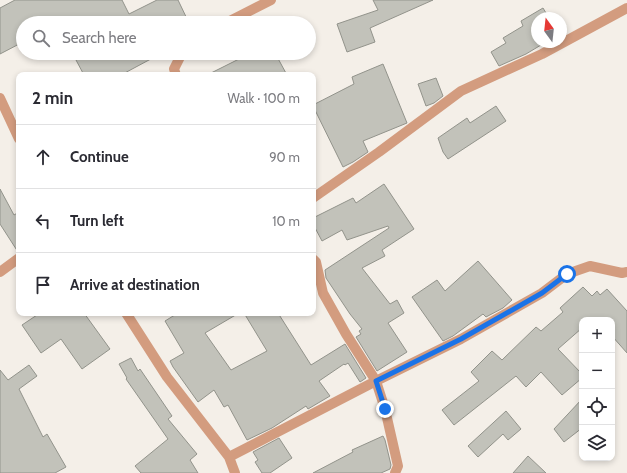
<!DOCTYPE html>
<meta charset="utf-8">
<style>
:root{--surface:#fff;--page:#f2f2f3;--text:#2b2b33;--muted:#7c7c81;--line:#e1e1e2}
body{margin:0;font-family:Cabin,sans-serif;background:var(--page);color:var(--text)}
.controls{position:absolute;right:12px;bottom:12px;display:grid;overflow:hidden;border-radius:8px;box-shadow:0 2px 6px #0003}
.controls button{width:36px;height:36px;display:grid;place-items:center;padding:0;border:0;border-bottom:1px solid var(--line);background:var(--surface);color:var(--text);font:20px sans-serif}
.compass{position:absolute;left:531px;top:12px;width:36px;height:36px;border-radius:50%;background:var(--surface);box-shadow:0 2px 6px #0003;rotate:345deg}
.stop{position:absolute;width:12px;height:12px;margin:-9px;border:3px solid #1a73e8;border-radius:50%;background:#fff}
.stop.end{background:#1a73e8;border-color:#fff;box-shadow:0 1px 4px #0008}
.list{margin:0;padding:0;list-style:none}
h2{display:flex;justify-content:space-between;align-items:center;height:52px;margin:0;padding:0 16px;font-size:17px}
h2 small{font-size:13px;font-weight:400;color:var(--muted)}
.list li{display:grid;grid-template-columns:26px 1fr auto;gap:12px;align-items:center;box-sizing:border-box;height:64px;padding:0 16px;border-top:1px solid var(--line)}
.list b{display:block;font-size:15px;white-space:nowrap}
.list em{font-size:13px;font-style:normal;color:var(--muted)}
.icon{flex:none;width:22px;height:22px;fill:none;stroke:currentColor;stroke-width:2;stroke-linecap:round;stroke-linejoin:round}
.map{position:relative;flex:none;width:627px;height:473px;overflow:hidden}
.search{position:absolute;background:var(--surface);box-shadow:0 2px 6px #0003;left:16px;top:16px;width:300px;height:44px;display:flex;align-items:center;gap:10px;box-sizing:border-box;padding:0 14px;border-radius:22px;color:var(--muted);font-size:15px}
.panel{position:absolute;background:var(--surface);box-shadow:0 2px 6px #0003;left:16px;top:72px;width:300px;height:244px;border-radius:8px}
.map>svg:first-child{display:block}
.building{fill:#c2c2ba;stroke:#92938b}
.lines{fill:none;stroke-linecap:round;stroke-linejoin:round}
.minor{stroke:#d39c7f;stroke-width:10}
.route{stroke:#1a73e8;stroke-width:5}
</style>
<div class="map">
<svg width="627" height="473" viewBox="0 0 627 473">
<rect width="100%" height="100%" fill="#f4efe8"/>
<path class="building" d="M15,0h107l7,14 28,-14h21l11,23h-166v19l-23,12v-46z
M373,0h60l-63,28 5,14 -28,10 -10,-28 41,-14z
M543,8l6,10h-12v24h9l-20,12 -27,12 -8,-14 15,-9 -3,-5 20,-12 -2,-5z
M90,53h72l-41,22h-37l-8,-15z
M238,53h37l12,22h-80l34,-17z
M383,64l24,59 -44,18 5,11 -15,10 -10,5 -30,-61v-1l41,-21 -2,-7z
M436,78l7,18 -9,7 -8,3 -8,-22z
M496,106l10,15 -58,38 -5,-7 -5,-14 29,-20 3,5z
M384,184l30,45 -32,21 3,6 -23,12 28,36 7,-4 7,13 -16,10 19,29 -30,19 -21,-34 5,-3 -2,-3 3,-2 -12,-15 -24,-36 -1,-8 64,-42 -1,-2 -41,14 -5,-10 -20,11 -9,-17v-6l40,-20 3,5z
M0,189l14,26 5,-3v40h-1l-18,-28z
M478,261l34,39 -9,8 -17,9 -3,-3 -30,22 -10,5 -31,-44 25,-17 8,11z
M583,287l9,9 5,-5 3,4 7,-6 20,22v42l-15,-17v-16h-30v8l-24,21 24,25v4l-20,17 -21,-23 -15,15 -10,-11 -62,49 -12,-15 37,-29 -8,-9 21,-21 10,9 34,-33 5,4 22,-19 -3,-4z
M40,313h44l26,36 -28,20 -21,-30 -20,14 -19,-28z
M178,313h61l-34,20 26,37 36,-19 -23,-38h34l33,52 34,-21 21,34 -6,4 -12,-19 -3,2 -1,-1 -25,17 11,15 -22,13 -2,-3 -34,22 -25,12 -19,-35 -4,2 -10,-17 -16,12 -25,-35 -3,-6 14,-8 -19,-32z
M131,358l7,13 2,-2 32,47 -4,3 29,35 -7,6 8,13h-57l-6,-7 33,-27 -42,-60 1,-1 -8,-14z
M29,365l8,11 -18,13 24,48 4,-3 19,33 -11,6h-55v-103l8,10z
M582,399v29l-18,14 -10,-13z
M506,411l15,18 -13,11 -5,-6 -25,23 -10,-11z
M383,436l2,4 6,25 -1,4 -9,4h-68l40,-21 -1,-2z
M279,438l13,20 -22,15h-8l-7,-11 3,-2 -5,-8z
M528,456l18,17h-33z"/>
<g class="lines">
<path class="minor" d="M226,23l45,-23
M176,75l-2,-6 8,-16
M0,98l19,41
M313,198l66,-46 82,-61 81,-37 85,-46
M313,259l3,3 7,31 23,41 30,47 9,28 13,57 -3,7
M0,272l19,-14
M126,313l41,64 62,80 6,16
M229,457l147,-76 85,-42 81,-46 25,-19 23,-8 32,7 5,-1"/>
</g>
<g class="lines">
<path class="route" d="M385,409l-9,-28 85,-42 81,-46 25,-19"/>
</g>
</svg>
<div class="controls">
<button>+</button>
<button>−</button>
<button><svg class="icon" aria-label="locate" viewBox="0 0 24 24"><circle cx="12" cy="12" r="6"/><path d="M12 2v4M12 18v4M2 12h4M18 12h4"/></svg></button>
<button><svg class="icon" aria-label="layers" viewBox="0 0 24 24"><path d="M12 4l9 5-9 5-9-5zM3 14l9 5 9-5"/></svg></button>
</div>
<svg class="compass" viewBox="-18 -18 36 36"><path d="M0-13l5 13h-10z" fill="#e53935"/><path d="M0 13l5-13h-10z" fill="#7c7c81"/></svg>
<div class="stop" style="left:567px;top:274px"></div>
<div class="stop end" style="left:385px;top:409px"></div>
<div class="search"><svg class="icon" aria-label="search" viewBox="0 0 24 24"><circle cx="10" cy="10" r="6"/><path d="M15 15l6 6"/></svg>Search here</div>
<section class="panel">
<h2>2 min<small>Walk · 100 m</small></h2>
<ul class="list">
<li><svg class="icon" aria-label="ahead" viewBox="0 0 24 24"><path d="M12 20V5M6 11l6-6 6 6"/></svg><div><b>Continue</b></div><em>90 m</em></li>
<li><svg class="icon" aria-label="left" viewBox="0 0 24 24"><path d="M17 20v-9H6M10 6l-5 5 5 5"/></svg><div><b>Turn left</b></div><em>10 m</em></li>
<li><svg class="icon" aria-label="arrive" viewBox="0 0 24 24"><path d="M6 21V4h12l-3 4 3 4H6"/></svg><div><b>Arrive at destination</b></div></li>
</ul>
</section>
</div>
